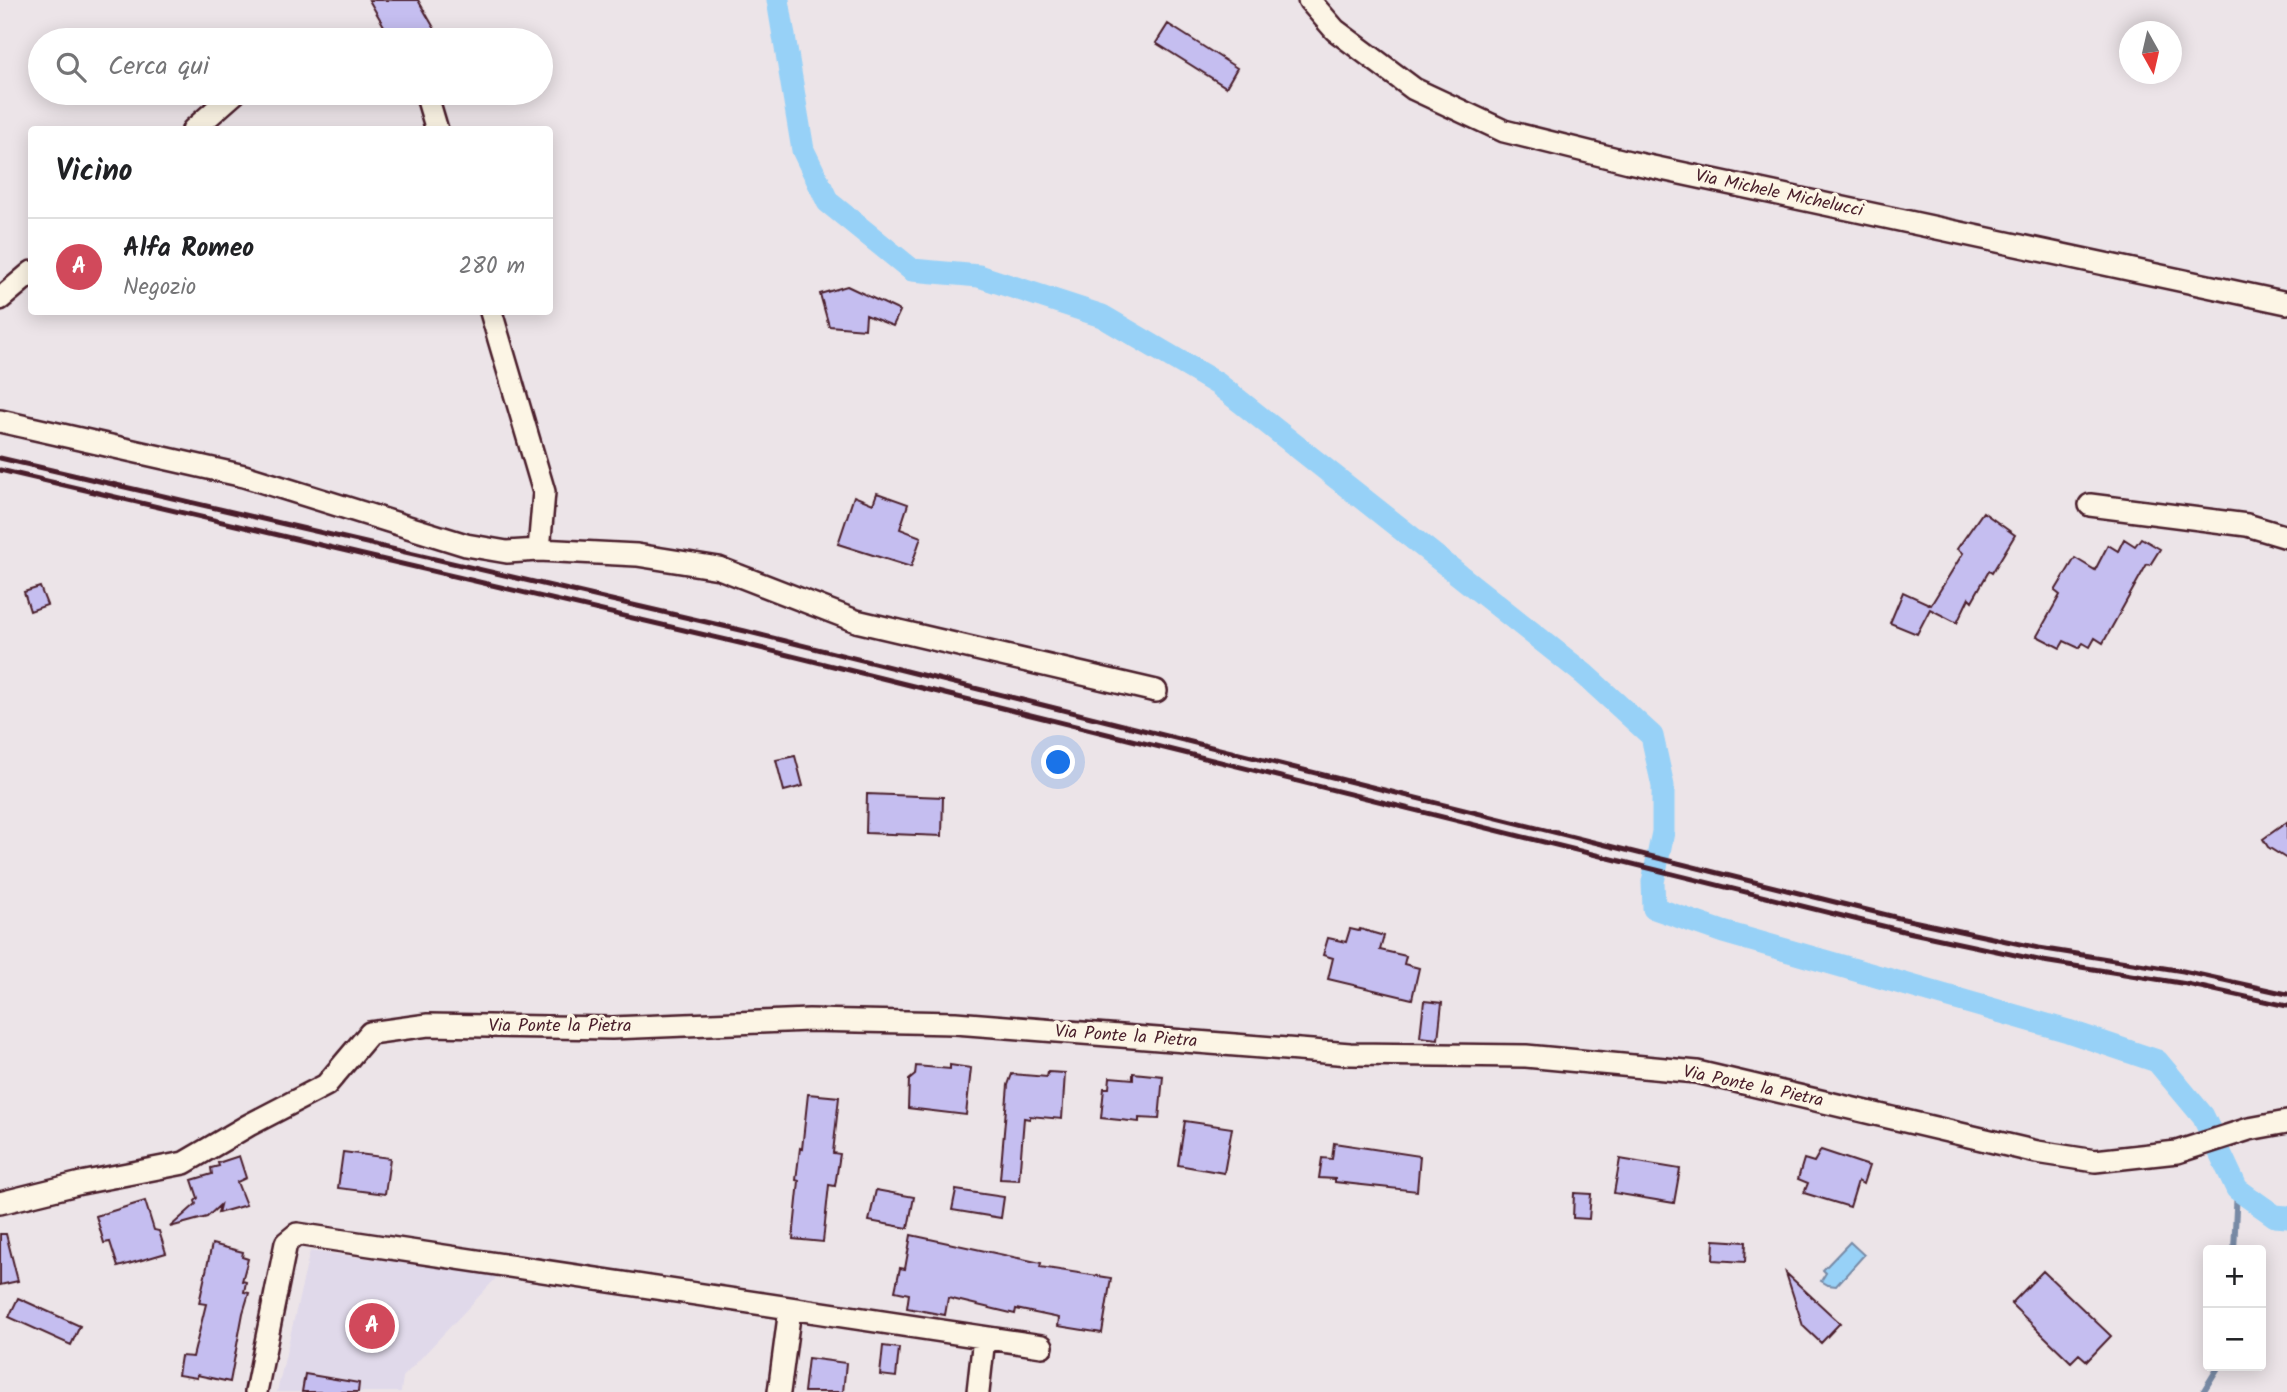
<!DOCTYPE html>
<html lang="it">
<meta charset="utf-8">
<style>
:root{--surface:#fff;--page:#f2f2f2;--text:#202124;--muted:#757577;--line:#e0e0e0;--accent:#d1495b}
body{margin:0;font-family:Kalam,sans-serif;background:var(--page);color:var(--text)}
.controls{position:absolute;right:21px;bottom:21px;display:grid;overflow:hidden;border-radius:7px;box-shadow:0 4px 18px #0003}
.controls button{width:63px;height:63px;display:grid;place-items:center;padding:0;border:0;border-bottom:2px solid var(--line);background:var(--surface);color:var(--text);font:35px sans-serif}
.compass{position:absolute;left:2119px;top:21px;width:63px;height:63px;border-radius:50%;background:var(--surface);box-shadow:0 4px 18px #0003;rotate:172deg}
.you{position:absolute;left:1059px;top:763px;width:24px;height:24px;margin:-18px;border:5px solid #fff;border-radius:50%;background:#1a73e8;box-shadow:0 0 0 10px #1a73e833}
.badge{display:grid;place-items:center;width:46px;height:46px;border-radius:50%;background:var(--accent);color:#fff;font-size:23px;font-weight:700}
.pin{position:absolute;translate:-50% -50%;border:4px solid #fff;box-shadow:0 2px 7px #0006}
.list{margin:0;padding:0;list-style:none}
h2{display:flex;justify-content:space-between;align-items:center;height:91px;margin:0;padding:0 28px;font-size:30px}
h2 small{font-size:23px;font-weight:400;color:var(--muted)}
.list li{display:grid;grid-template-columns:46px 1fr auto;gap:21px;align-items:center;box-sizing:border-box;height:98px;padding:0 28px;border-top:2px solid var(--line)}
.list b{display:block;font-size:26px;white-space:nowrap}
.list p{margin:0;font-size:23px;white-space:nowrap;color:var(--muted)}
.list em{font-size:23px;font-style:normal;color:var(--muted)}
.icon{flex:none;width:38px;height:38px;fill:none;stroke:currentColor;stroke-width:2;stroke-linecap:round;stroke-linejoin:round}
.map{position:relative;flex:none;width:2287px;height:1392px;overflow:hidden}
.search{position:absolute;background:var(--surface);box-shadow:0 4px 18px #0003;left:28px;top:28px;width:525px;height:77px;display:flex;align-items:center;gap:18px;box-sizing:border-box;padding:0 24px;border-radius:38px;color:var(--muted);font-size:26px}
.panel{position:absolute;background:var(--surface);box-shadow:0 4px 18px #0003;left:28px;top:126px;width:525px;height:189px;border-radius:7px}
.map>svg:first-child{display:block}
.built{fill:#e0d9ea}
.water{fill:#97d1f7;stroke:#788aa5;stroke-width:2}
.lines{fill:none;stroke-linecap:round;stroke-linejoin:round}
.stream{stroke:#788aa5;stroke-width:6}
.canal{stroke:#97d1f7;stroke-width:23}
.building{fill:#c5bef0;stroke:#4a1f2b;stroke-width:2}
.minor-casing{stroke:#4a1f2b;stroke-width:26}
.minor{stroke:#fcf5e5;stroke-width:21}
.rail{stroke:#4a1f2b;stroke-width:5}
.labels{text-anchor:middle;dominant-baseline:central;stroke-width:7;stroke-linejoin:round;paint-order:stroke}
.street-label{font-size:18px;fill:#4a1f2b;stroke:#fcf5e5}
</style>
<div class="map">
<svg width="2287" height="1392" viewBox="0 0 2287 1392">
<rect width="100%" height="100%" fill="#ece4e8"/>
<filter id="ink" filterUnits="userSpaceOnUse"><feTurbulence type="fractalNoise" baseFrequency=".0143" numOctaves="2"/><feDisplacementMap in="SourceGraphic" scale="14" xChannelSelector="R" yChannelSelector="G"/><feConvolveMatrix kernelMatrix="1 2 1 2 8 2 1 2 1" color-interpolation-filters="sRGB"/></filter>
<g filter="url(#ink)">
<path class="built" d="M310,1251l189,24 -96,102 -2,15h-124z"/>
<path class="water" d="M1850,1242l14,13 -28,31 -8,-1 -7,-4 5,-8 -3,-3z"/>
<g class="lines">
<path class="stream" d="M2234,1250l3,-61
M2203,1392l16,-26"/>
<path class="canal" d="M778,0l25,150 25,52 84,68 67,6 123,40 116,68 366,290 68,62 11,50v46l-10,50 1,26 69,24 345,99 89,30 46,55 34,73 38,27 12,1"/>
</g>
<path class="building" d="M369,0h49l23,40h-49z
M1168,24l69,44 -11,19 -70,-44z
M847,286l53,25 -7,15 -27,-11 -1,14 -36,-3 -9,-32z
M877,493l31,11 -8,25 21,8 -10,30 -73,-23 16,-48 19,8z
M1983,512l32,23 -23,38 -3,-2 -17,30 -3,-3 -12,25 -27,-14 -13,25 -27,-11 13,-31 28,13 32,-52 -6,-4z
M2141,538l19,11 -10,16 -3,-1 -44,79 -8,-5 -5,9 -7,-4 -4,5 -15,-7 -4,7 -23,-12 23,-41 -5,-4 20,-33 20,12 13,-25 10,6 6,-12 11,7z
M40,587l7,18 -17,6 -6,-19z
M795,756l8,30 -19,5 -8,-31z
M867,794l76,3 -1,39 -76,-3z
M2287,822v37l-19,-12 -5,-8z
M1350,929l9,2 1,-2 24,7 -4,14 26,6 -2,8 15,4 -7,31 -84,-20 5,-21 -10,-3 5,-17 18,4z
M1424,1001l18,2 -4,36 -18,-2z
M950,1065l21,3 -5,47 -58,-7 1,-28 6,-5 1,-9 34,3z
M1048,1072l17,1 -3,46 -32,-3v3l-6,-1 -5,62 -19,-1 8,-94 4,-11 35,3z
M1133,1073l30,3 -4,43 -20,-1v4l-38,-4 3,-30h5l1,-11 23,2z
M808,1094l31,3 -6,56 7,1 -5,32 -6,-1 -6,57 -30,-3 6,-58 -3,-1 4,-32 2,1z
M1185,1121l47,7 -8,45 -46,-8z
M1334,1143l86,13 -3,35 -82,-9v-3l-16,-1 3,-20 10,1z
M1821,1150l48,16 -6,18 -5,-3 -8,26 -46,-14 4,-10 -10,-4 6,-20 10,3z
M343,1152l47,6 -5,36 -47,-6z
M239,1156l7,22 -9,4 9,23 -28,8 2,-8 -13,12 -37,10 26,-23 -1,-3 3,-3 -6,-18 20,-6 -1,-6 8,-2 -1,-3z
M1620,1159l60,10 -6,34 -60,-10z
M876,1190l38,7 -6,31 -39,-7z
M956,1190l48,7 -3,21 -49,-8z
M1574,1193l17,1 -2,25 -16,-1z
M145,1201l9,29 5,1 7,22 -48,14 -8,-25 -6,1 -8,-27z
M0,1234h6l12,47 -18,4z
M911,1235l130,28 -1,4 71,11 -9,55 -44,-7 1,-8 -43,-9 -1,5 -67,-16 -3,17 -38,-7 2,-14 -14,-3 5,-23 5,1z
M1714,1240l32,2 -1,20 -32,-2z
M212,1244l31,8 -1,5 6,2 -6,22 4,1 -2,10 5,1 -6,20 -13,69 -33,-7v3l-19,-3 3,-19 12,1 13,-53 -7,-1z
M2043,1271l68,65 -24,25 -8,-7 -8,8 -60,-58z
M1786,1273l54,50 -19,20 -18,-17z
M18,1298l62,28 -9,19 -62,-28z
M883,1346l16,2 -3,29 -16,-2z
M808,1358l38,5 -3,29h-39z
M305,1374l54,9 -1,9h-56z"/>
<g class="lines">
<defs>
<path id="minor" d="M1309,0l26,30 79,59 90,42 125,31 658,141
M426,93l11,37
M193,130l42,-37
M0,299l32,-27
M491,312l53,180 -5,58
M0,421l244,55 222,69 41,7 32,-2 98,5 82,13 137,53 300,70
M2090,505l157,20 40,12
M0,1203l81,-20 103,-20 65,-38 77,-40 44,-52 58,-8 184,3 197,-8 146,3 395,31 176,2 171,16 340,80 58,9 82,-9 72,-23 38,-7
M256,1392l30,-149 11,-9 745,112
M779,1392l11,-83
M978,1392l6,-54"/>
</defs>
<use href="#minor" class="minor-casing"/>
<use href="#minor" class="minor"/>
<path class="rail" d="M0,458l745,173 1154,287 140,30 144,23 104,23
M0,470l748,175 1155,286 140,30 144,23 100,22"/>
</g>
</g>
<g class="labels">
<g class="street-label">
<text transform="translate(1779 194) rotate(12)">Via Michele Michelucci</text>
<text x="560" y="1026">Via Ponte la Pietra</text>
<text transform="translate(1126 1037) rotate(4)">Via Ponte la Pietra</text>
<text transform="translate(1753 1087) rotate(12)">Via Ponte la Pietra</text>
</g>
</g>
</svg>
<div class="controls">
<button>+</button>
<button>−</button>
</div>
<svg class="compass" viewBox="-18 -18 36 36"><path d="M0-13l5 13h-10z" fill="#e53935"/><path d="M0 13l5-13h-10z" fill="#757577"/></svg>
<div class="you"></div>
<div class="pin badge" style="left:372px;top:1326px">A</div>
<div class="search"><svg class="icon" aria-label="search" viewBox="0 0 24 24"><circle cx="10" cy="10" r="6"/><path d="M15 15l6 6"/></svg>Cerca qui</div>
<section class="panel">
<h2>Vicino<small></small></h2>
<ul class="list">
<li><span class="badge">A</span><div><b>Alfa Romeo</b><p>Negozio</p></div><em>280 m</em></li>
</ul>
</section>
</div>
